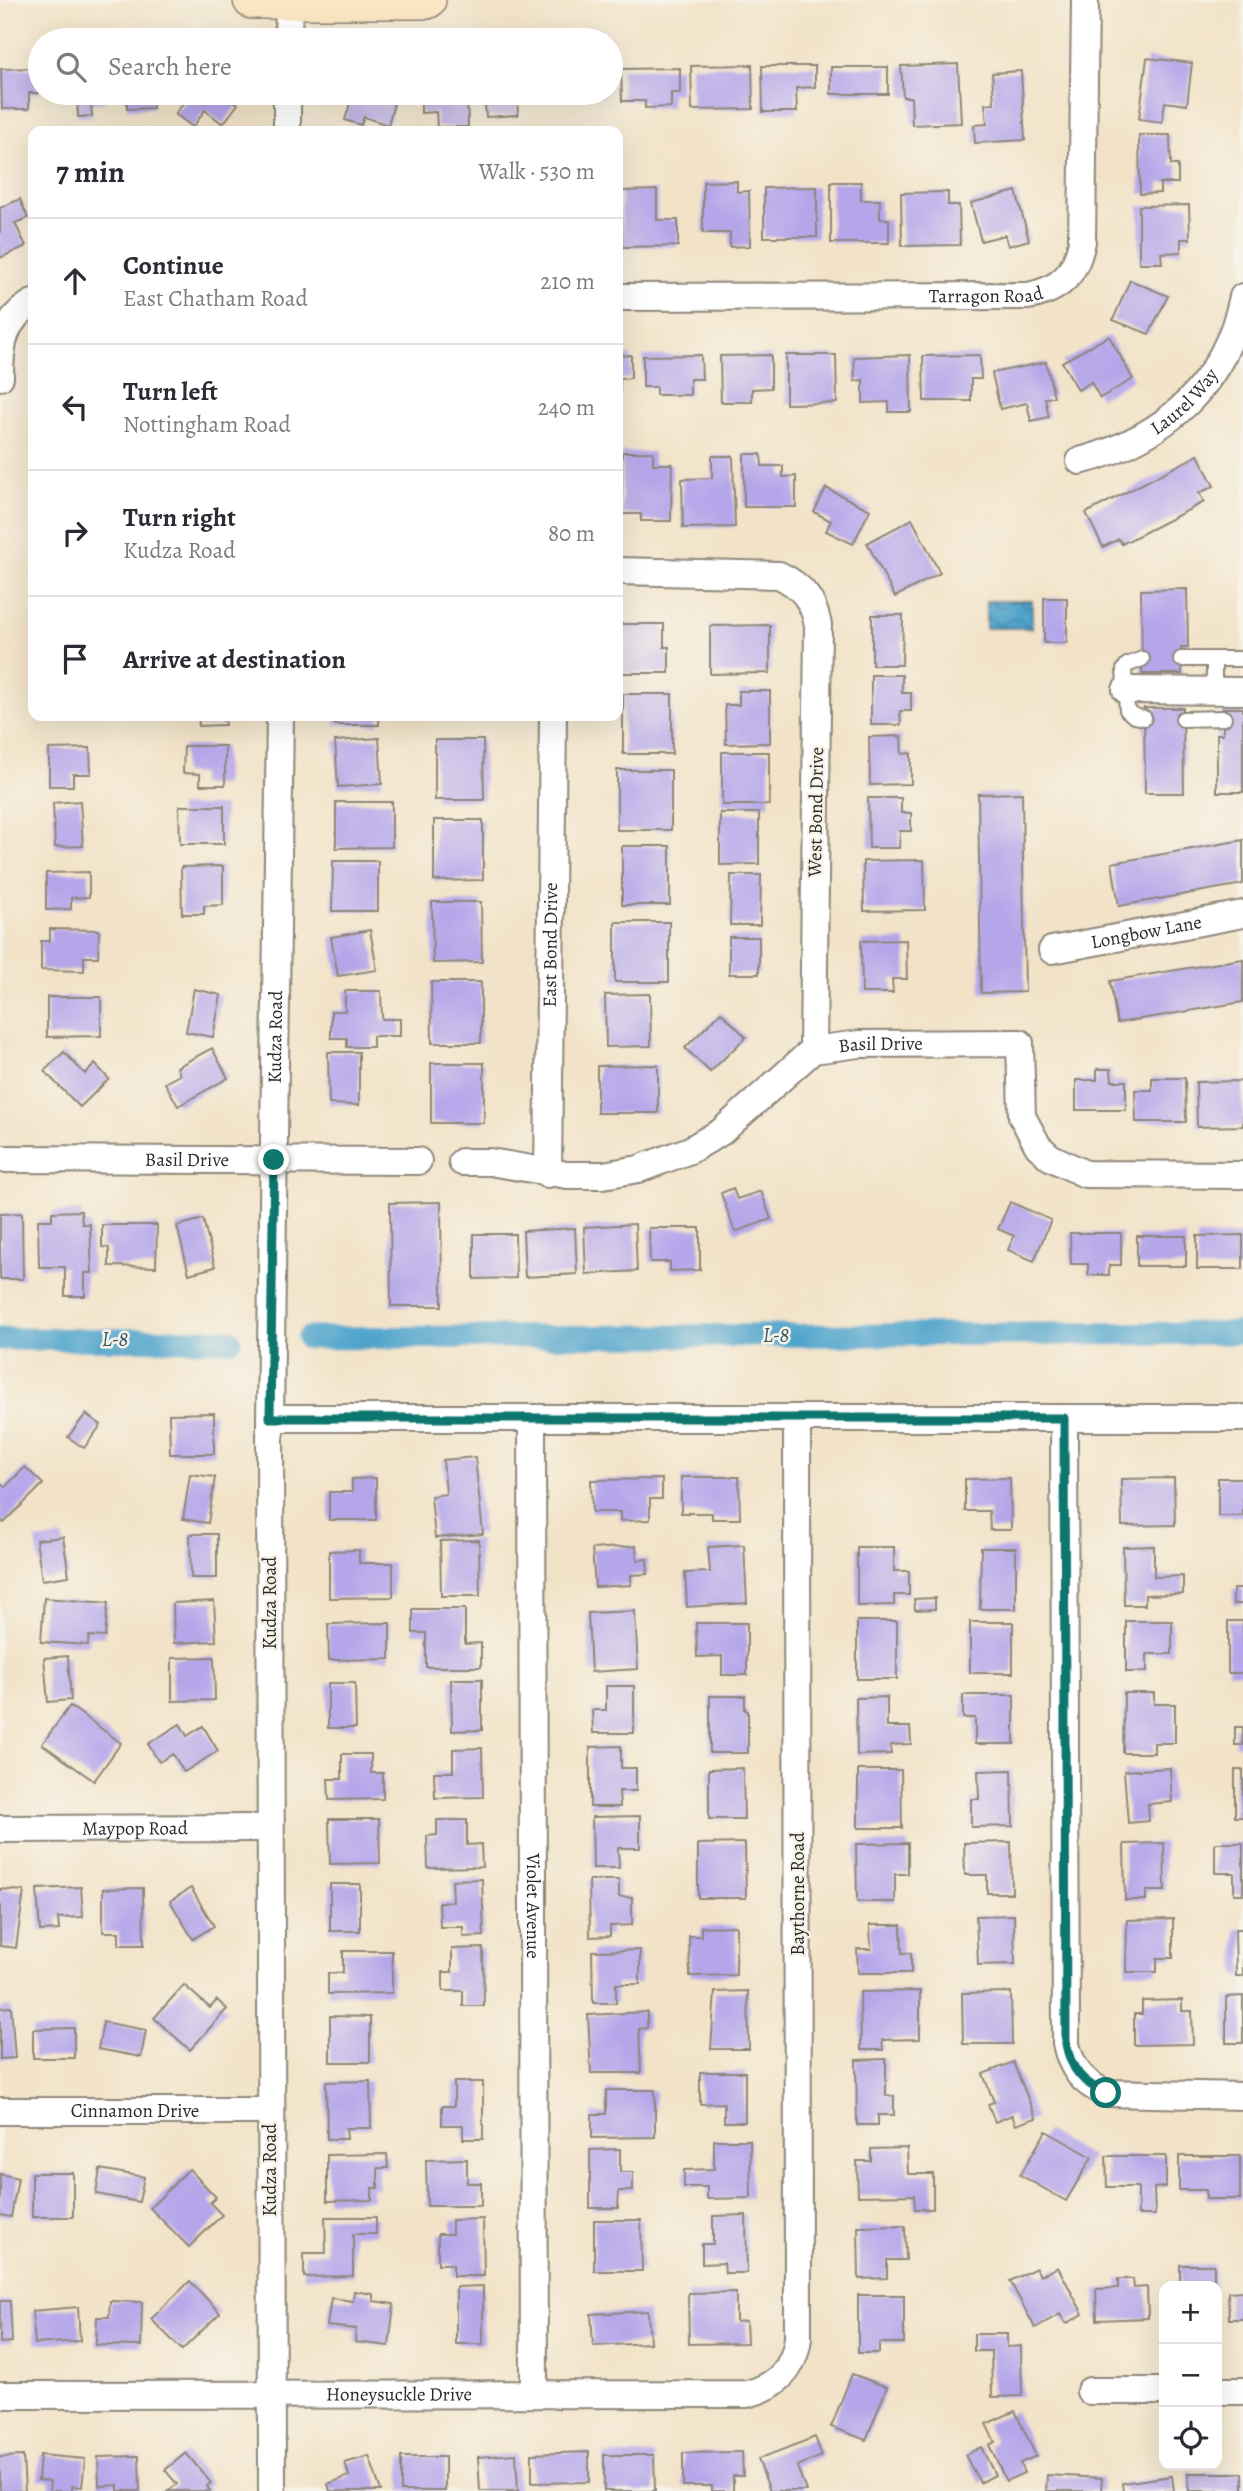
<!DOCTYPE html>
<meta charset="utf-8">
<style>
:root{--surface:#fff;--page:#f2f2f3;--text:#2b2b33;--muted:#7c7c81;--line:#e1e1e2}
body{margin:0;font-family:Alegreya,serif;background:var(--page);color:var(--text)}
.controls{position:absolute;right:21px;bottom:21px;display:grid;overflow:hidden;border-radius:14px;box-shadow:0 7px 28px #0002}
.controls button{width:63px;height:63px;display:grid;place-items:center;padding:0;border:0;border-bottom:2px solid var(--line);background:var(--surface);color:var(--text);font:35px sans-serif}
.stop{position:absolute;width:21px;height:21px;margin:-16px;border:5px solid #0f766e;border-radius:50%;background:#fff}
.stop.end{background:#0f766e;border-color:#fff;box-shadow:0 2px 7px #0008}
.list{margin:0;padding:0;list-style:none}
h2{display:flex;justify-content:space-between;align-items:center;height:91px;margin:0;padding:0 28px;font-size:30px}
h2 small{font-size:23px;font-weight:400;color:var(--muted)}
.list li{display:grid;grid-template-columns:46px 1fr auto;gap:21px;align-items:center;box-sizing:border-box;height:126px;padding:0 28px;border-top:2px solid var(--line)}
.list b{display:block;font-size:26px;white-space:nowrap}
.list p{margin:0;font-size:23px;white-space:nowrap;color:var(--muted)}
.list em{font-size:23px;font-style:normal;color:var(--muted)}
.icon{flex:none;width:38px;height:38px;fill:none;stroke:currentColor;stroke-width:2;stroke-linecap:round;stroke-linejoin:round}
.map{position:relative;flex:none;width:1243px;height:2491px;overflow:hidden}
.search{position:absolute;background:var(--surface);box-shadow:0 7px 28px #0002;left:28px;top:28px;width:595px;height:77px;display:flex;align-items:center;gap:18px;box-sizing:border-box;padding:0 24px;border-radius:38px;color:var(--muted);font-size:26px}
.panel{position:absolute;background:var(--surface);box-shadow:0 7px 28px #0002;left:28px;top:126px;width:595px;height:595px;border-radius:14px}
.map>svg:first-child{display:block}
.water{fill:url(#water-waves);stroke:#3e687c;stroke-width:2}
.lines{fill:none;stroke-linecap:round;stroke-linejoin:round}
.canal{stroke:#50a4cc;stroke-width:23}
.building{fill:#b5a6ea}
.lane-casing{stroke:#8e877a;stroke-width:18}
.street-casing{stroke:#8e877a;stroke-width:30}
.secondary-casing{stroke:#8e877a;stroke-width:40}
.lane{stroke:#fff;stroke-width:14}
.street{stroke:#fff;stroke-width:26}
.secondary{stroke:#fbe6c3;stroke-width:37}
.route{stroke:#0f766e;stroke-width:9}
.labels{text-anchor:middle;dominant-baseline:central;stroke-width:5;stroke-linejoin:round;paint-order:stroke}
.street-label{font-size:19px;fill:#2b2b2b;stroke:#f7f3e8}
.water-label{font-size:21px;font-style:italic;fill:#3a5b6b;stroke:#f7f3e8}
</style>
<div class="map">
<svg width="1243" height="2491" viewBox="0 0 1243 2491">
<defs>
<pattern id="water-waves" width="16" height="10" patternUnits="userSpaceOnUse" patternTransform="scale(1.75)"><rect width="16" height="10" fill="#50a4cc"/><path d="M0 5q4-4 8 0t8 0" fill="none" stroke="#4386a6"/></pattern>
</defs>
<rect width="100%" height="100%" fill="#f7f3e8"/>
<filter id="ink" filterUnits="userSpaceOnUse"><feTurbulence type="fractalNoise" baseFrequency=".0143" numOctaves="2"/><feDisplacementMap in="SourceGraphic" scale="14" xChannelSelector="R" yChannelSelector="G"/><feConvolveMatrix kernelMatrix="1 2 1 2 8 2 1 2 1" color-interpolation-filters="sRGB"/></filter>
<filter id="wash" filterUnits="userSpaceOnUse"><feTurbulence type="fractalNoise" baseFrequency=".00686" numOctaves="4" result="noise"/><feDisplacementMap in="SourceGraphic" scale="28" xChannelSelector="R" yChannelSelector="G"/><feGaussianBlur stdDeviation="1.57" result="paint"/><feColorMatrix in="noise" values="0 0 0 0 0 0 0 0 0 0 0 0 0 0 0 0 0 1.4 0 .05"/><feComposite in="paint" operator="in"/></filter>
<g filter="url(#wash)">
<rect width="100%" height="100%" fill="#f2e3c8"/>
<path class="water" d="M986,601h46v27h-46z"/>
<g class="lines">
<path class="canal" d="M308,1338l935,-5
M0,1339l230,1"/>
</g>
<g id="blocks">
<path class="building" d="M1147,58l45,5 -5,42 -22,-3 -3,20 -23,-3z
M958,64l3,59 -49,2 -1,-28h-8l-2,-31z
M752,65l1,44 -61,1 -1,-44z
M762,66h53v21l-19,1 1,24h-34z
M831,67h57v27h-57z
M40,68v25h-11v16h-27l-1,-40z
M680,68v25h-9v14l-26,1v-7h-23l-1,-32z
M1021,71l4,69 -50,3 -1,-18 13,-1 -2,-20 9,-1 -2,-30z
M58,93h46l1,9 -14,1 1,13 -14,1 -1,-19 -18,1z
M127,93h26v15l-26,1z
M191,93h31l16,11 -15,20 -18,-14 -12,17 -18,-13z
M353,93h35l-3,8 9,3 -6,21 -24,-8 -3,8 -16,-5z
M421,93h46l1,34h-31l-1,-15 -15,1z
M484,93h33l1,22 -32,2z
M553,93h52v4h-52z
M1139,135h31l1,30h7v18h-18v10l-20,1z
M737,181v11l12,-1 1,55 -20,1v-14h-27v-51z
M831,182h30v18h19v19h9v24h-58z
M817,187v50h-53v-49z
M657,190v30h21v26l-56,1 -1,-56z
M1016,191l13,49 -21,6 -3,-11 -24,6 -10,-38z
M948,192v13h11l1,40 -58,1 -1,-53z
M20,199l8,19 -13,5 11,23 -26,12v-50z
M1189,205l1,34h-9v13l-20,1 1,10h-23v-57z
M1130,280l38,16 -19,38 -36,-14z
M1109,336l24,43 -33,19 -9,-16 -13,8 -16,-28z
M631,355v23l-11,1v24h-2v-47z
M701,355l1,24h-12v16h-34v-8h-13v-31z
M771,355v33l-19,1v13h-31l-1,-46z
M786,355h50l1,48 -51,1z
M910,355l1,57h-22v-10l-26,1v-23l-8,1 -1,-24z
M980,355l1,24h-10v22h-47l-1,-45z
M1046,362l8,35 -9,1 4,19 -18,4 -4,-18 -27,6 -8,-36z
M622,452h31v12h19l-1,57h-30v-7h-19z
M744,454h17l1,12h21v11l13,-1v31h-52z
M1198,455l16,31 -15,7 5,9 -82,42 -3,-5 -16,8 -17,-34z
M712,456h21l2,71 -52,1 -1,-49 30,-1z
M826,488l44,22 -17,34 -27,-13 5,-10 -17,-9z
M912,519l28,54 -45,24 -28,-54z
M1187,589l1,58h-7l1,27h-40l-1,-84z
M1044,598h23v45h-23z
M872,615h31l-1,50h-30z
M618,624h46v23h5v26h-51z
M770,625v48l-60,1v-48z
M871,675h31v18h9v18h-11l1,14h-30z
M739,691h31v52l-44,1 -1,-39h14z
M623,694h49v60h-49z
M1144,708h39l1,85h-39z
M1223,708h20v84h-26v-58h6z
M198,716h26l1,9 -26,1z
M335,716h44v9h-44z
M436,716h49v3h-49z
M901,736l1,18 9,-1v31l-41,1 -1,-48z
M379,738l3,46 -44,3 -3,-46z
M435,740h48l1,60h-49z
M184,746h41v39h-25v-11l-17,-1z
M90,748l1,26h-18v12h-24v-37z
M722,752h47v53h-47z
M617,770h54v60h-54z
M1022,793l3,199 -44,1 -3,-199z
M868,798h33v15h10v18h-11l-1,17h-30z
M80,801l3,45 -28,1 -2,-44z
M336,802h56v45l-56,1z
M179,806h45v38h-44z
M720,813h39v51l-39,1z
M434,820h49v60l-49,1z
M1243,840v44l-124,22 -7,-43z
M622,846h48v59h-48z
M924,860l1,50 -61,1 -1,-50z
M333,861h45v50h-46z
M223,866v39l-19,1v8h-22l-1,-47z
M89,872v25l-18,1v11l-25,1v-37z
M731,875h30l-1,50h-30z
M432,902h49l1,60 -49,1z
M615,922h54v60h-54z
M50,929l49,1 -1,27h-14v14l-43,-1v-29h9z
M370,930l7,40 -39,6 -7,-39z
M729,937h30v37h-30z
M906,940l1,39h-15l1,14h-31l-1,-52z
M1243,959v43l-126,21 -7,-42z
M431,982h50v61h-49z
M194,989l27,6 -8,42 -27,-5z
M345,991h36l1,28h18v17h-27v11h-26v-9h-16v-27h14z
M650,994l1,52 -45,1 -1,-52z
M47,997h54v39l-54,1z
M721,1012l25,25 -36,35 -25,-24z
M212,1048l16,30 -50,28 -13,-23 15,-8 -3,-8z
M64,1052l21,22 10,-10 14,15 -29,28 -36,-36z
M328,1052h31v53l-30,-1z
M431,1063h53v60h-53z
M658,1065v48h-61v-47z
M1097,1069h14l1,12h14v29h-50v-30h21z
M1152,1078h33l1,44h-50l-1,-32h17z
M1243,1081v45l-46,1 -1,-45z
M733,1188l4,11 24,-8 10,28 -36,13 -14,-39z
M441,1202l1,104h-51l-1,-103z
M1010,1202l41,18 -17,41 -26,-11 6,-14 -16,-7z
M81,1211l1,13h8l2,49h-7v23h-20v-29h-26l-1,-47h14v-8z
M22,1213l1,66h-23v-65z
M203,1219l12,48 -26,7 -12,-48z
M635,1224l2,47 -51,3 -2,-47z
M102,1225h55l-1,42 -47,-1v-18l-7,-1z
M575,1228l2,46 -52,3 -2,-46z
M649,1228h51v42l-30,1v-9h-20z
M1070,1233h51v32h-12v10h-21v-11h-17z
M474,1234h41l1,44 -42,1z
M1243,1235v34h-46v-33z
M1137,1236h49v30h-49z
M214,1413v41h-44l-1,-40z
M86,1414l15,11 -17,23 -16,-11z
M475,1457l8,77 -48,4 -4,-42 15,-2 -3,-34z
M25,1467l18,17 -39,39 -4,-4v-37l5,5z
M190,1474l25,3 -7,46 -25,-4z
M681,1477h58l1,42h-28v-6h-31z
M376,1478v42h-47v-28h23v-13z
M1010,1478l1,52h-21l-1,-19h-24v-32z
M1174,1478l1,47 -53,1 -1,-47z
M1218,1478h25v38h-25z
M662,1479v20h-12v21l-30,1v-9h-28l-1,-32z
M190,1534h27v44h-26z
M63,1537l6,39 -27,4 -6,-40z
M479,1540l1,56h-39l-1,-55z
M744,1545l3,58 -60,4 -2,-34 25,-1 -2,-25z
M636,1546l1,14 10,-1 1,15 -17,1v10l-36,2 -3,-38z
M1154,1546v31l29,-1v18l-38,1v10h-21l-1,-58z
M857,1547h37v24h15v24h-15v10l-37,1z
M981,1548h35v61h-36z
M359,1550v13h34v34l-64,1v-47z
M1233,1589h10v15h-10z
M44,1598l64,5 -3,34 -16,-1 -1,9 -47,-3z
M935,1598v11l-20,1 -1,-11z
M214,1601l2,40 -42,2 -1,-40z
M413,1609h52v35l16,-1v24h-55v-34h-13z
M635,1611l3,58 -47,3 -3,-59z
M857,1621h40v58h-40z
M1126,1621h46v33h-25v18h-21z
M1228,1621h15v52h-15z
M970,1622h43v51h-43z
M390,1623v36l-61,1 -1,-36z
M696,1623h51v52h-25v-19l-25,1z
M68,1656l3,44 -23,2 -4,-44z
M214,1657l1,43 -43,1v-43z
M451,1679h31v51l-30,1z
M328,1683h27l1,45h-28z
M606,1686h28v47h-41l-1,-23h14z
M1124,1693h30v11h21v39h-21v10h-31z
M963,1695h51v49h-39v-26h-12z
M710,1696h35v14l3,1v42h-38z
M887,1697v30h23l1,17 -21,1 1,9 -34,1 -1,-57z
M70,1706l51,37 -27,38 -52,-37z
M180,1724l7,12 16,-10 15,25 -34,21 -11,-18 -14,8 -11,-18z
M1235,1727h8v18h-8z
M621,1746v22h15v23h-17l1,16h-30v-60z
M482,1748l1,49 -48,1 -1,-26h19v-23z
M342,1754h29v19h12v26l-54,1 -1,-21h14z
M743,1768l1,51h-35v-50z
M1170,1768l2,34 -24,2 1,17 -21,2 -4,-52z
M858,1770h43l1,58h-44z
M1012,1770l1,56 -42,1v-28h8l-1,-28z
M1235,1770h8v47h-8z
M640,1816v32h-22l1,20h-26l-1,-51z
M329,1819h50l1,44 -50,1z
M437,1820h30v25l14,-1 1,23 -54,1 -1,-32 10,-1z
M1011,1842l1,51h-25v-18h-22l-1,-32z
M745,1843l1,55h-48v-54z
M908,1843v31h-13v28h-38l-1,-58z
M1164,1843l1,48h-19v9h-21l-1,-56z
M1215,1843h28v51h-9v-21h-19z
M482,1879l2,57 -21,1v-10h-23l-1,-25h14l-1,-22z
M589,1880h30v17h13v28l-22,1v10l-20,1z
M330,1884h30v47h-30z
M81,1887l2,30 -25,1 1,12 -19,1 -3,-42z
M143,1888l1,57h-25v-13h-16v-43z
M191,1888l23,38 -21,13 -23,-38z
M0,1889l24,2 -8,57 -16,-2z
M1014,1915l1,49 -37,1 -2,-49z
M1173,1919v39h-16v14h-31l1,-52z
M870,1925h31l1,28h9v20h-53l-1,-24h14z
M736,1926v49l-46,1 -1,-40h12v-9z
M1235,1929h8v47h-7z
M483,1948l1,58h-21v-15h-20v-19h9v-23z
M640,1950v34h-24v19h-23l-1,-52z
M343,1951h49v42l-64,1v-21h15z
M184,1985l26,23 7,-8 10,9 -37,41 -36,-32z
M748,1991l1,58h-38l4,-57z
M920,1991v48l-38,1 1,10h-22l-1,-58z
M1011,1992l1,52h-49l-1,-51z
M1243,1996v47h-17v-46z
M1182,2000v11h10l1,33 -59,1v-31h8v-13z
M11,2007l4,51 -15,1v-51z
M647,2012v16l-8,1 2,44h-50l-3,-58z
M330,2016l40,1v45h-40z
M103,2022l43,8 -5,27 -43,-8z
M74,2028v30h-41v-29z
M886,2059v37h8v19h-16v10h-21l-1,-65z
M1013,2062l23,56 -20,7 -4,-10 -17,7 -7,-18 6,-2 -11,-28z
M700,2072h45v50h-21v-19l-24,1z
M370,2081l1,47h-25l1,11h-20l-1,-57z
M454,2082h29v57h-20v-14h-21v-19h12z
M606,2090h49v47l-63,1v-24h14z
M1046,2131l46,26 -26,44 -46,-26z
M714,2140h36l1,58 -44,1v-12h-23v-17l30,-1z
M907,2148l1,26h25v35h-18l-1,-14 -56,1 -1,-35h14v-12z
M620,2149v23h13v19h-14l-1,17h-28v-58z
M387,2154l1,14h-10v20h-6v12l-45,1v-46z
M1106,2156h60v31l-12,1 1,27h-17v-28h-31z
M1179,2156h61v43h-34v-9h-27z
M467,2159v24h14v23h-54l-1,-46z
M100,2169l44,8 -5,25 -43,-8z
M189,2169l27,28 -6,6 12,12 -33,32 -39,-39z
M32,2173h41v44h-41z
M0,2174l18,4 -7,39 -11,-2z
M746,2215l1,58h-22l-1,-10 -22,1v-20h11v-28z
M325,2217h51v17h-23v42l-49,1v-24h22z
M483,2219l1,57h-31v-12h-15v-30h14v-14z
M594,2220h47l1,51h-48z
M905,2226l1,34h-19v18l-28,1 -1,-52z
M1180,2265h34v21h-34z
M1058,2267l25,47 -17,10 -6,-10 -25,14 -25,-47 26,-13 4,8z
M1118,2279h15l1,9 13,-1 1,31 -51,2 -1,-31 22,-1z
M190,2281l30,32 -38,37 -31,-31z
M483,2286v58h-27v-57z
M354,2291l19,3v7l21,3 -5,42 -34,-4 1,-13 -29,-3 4,-28 22,3z
M1243,2291v28h-14l-1,-27z
M736,2292v30l10,-1 1,22 -58,1 -1,-51z
M858,2295h46v48h-25v10h-21z
M0,2301h10l2,41 -12,1z
M110,2301l32,1 -1,44 -45,-1 1,-28h12z
M78,2307l2,34 -45,3 -3,-33z
M648,2311l2,32 -57,3 -2,-32z
M974,2334h33v13l14,-1 1,50 -30,1 -1,-46h-17z
M852,2374l35,13 -21,53 -35,-13z
M1015,2411l21,45 -16,7 4,10 -18,8 -17,-36 6,-3 -9,-18z
M815,2437l7,19 -25,10 9,25h-36l-12,-32z
M981,2447l14,28 -15,8 -15,-28z
M589,2452v30l-57,1v-29z
M742,2452l1,24h-10v15h-21v-5h-29v-33z
M186,2453l25,30 -4,3 3,5h-42l9,-7 -12,-14z
M516,2454l2,37h-38l-2,-34z
M40,2455l45,4 -3,28 -10,-1v5h-23l1,-10 -12,-1z
M604,2455h50l1,36h-51z
M23,2456l2,35h-25v-34z
M139,2456l1,35h-22v-6l-19,1 -1,-29z
M369,2456l12,35h-51l-2,-7 21,-8 -4,-13z
M401,2457h44v34h-44z
M1188,2473h55v18h-54z
M1047,2475l55,3 -1,13h-55z
M1172,2476l2,15h-51l-1,-8z"/>
</g>
</g>
<g filter="url(#ink)">
<use href="#blocks" fill-opacity="0" stroke="#8e877a" stroke-width="2"/>
<g class="lines">
<defs>
<path id="lane" d="M1142,659l-15,6 -3,5 3,40 7,6 10,2
M1181,659h62
M1214,690v-31
M1183,719l41,-1"/>
<g id="street">
<path d="M288,40l1,-40"/>
<path d="M287,131v-38"/>
<path id="s1" d="M618,297l410,-1c33,-6 48,-23 54,-55l3,-241"/>
<path d="M0,377c0,-30 3,-58 33,-74"/>
<path id="s2" d="M1080,461c86,-23 144,-76 163,-164"/>
<path d="M618,571l161,4c23,11 34,25 39,50l-5,425"/>
<path d="M1126,690l117,1"/>
<path id="s3" d="M1052,950l191,-36"/>
<path id="s4" d="M0,1159l418,2"/>
<path id="s5" d="M462,1162h28l77,13h36l36,-6 51,-19 31,-18 92,-82 46,-6 161,-1 2,73 16,30 12,11 35,17 158,1"/>
<path id="s6" d="M548,1174l5,-458"/>
<path d="M270,1418h973"/>
<path id="s7" d="M532,1418l2,976"/>
<path d="M1064,1418l2,626c6,25 16,39 40,49l137,3"/>
<path id="s8" d="M0,1829l269,-1"/>
<path id="s9" d="M0,2111h270"/>
<path d="M1090,2391h74"/>
<path d="M1217,2391h26"/>
<path id="s10" d="M0,2395l747,-1c31,-8 47,-25 51,-56l-1,-920"/>
<path id="s11" d="M272,2491l-2,-1073 10,-702"/>
</g>
<path id="secondary" d="M252,0h175"/>
</defs>
<use href="#lane" class="lane-casing"/>
<use href="#street" class="street-casing"/>
<use href="#secondary" class="secondary-casing"/>
<use href="#lane" class="lane"/>
<use href="#street" class="street"/>
<use href="#secondary" class="secondary"/>
</g>
</g>
<g class="lines" filter="url(#ink)">
<path class="route" d="M274,1160l-4,258h794l2,626c5,25 16,39 40,49"/>
</g>
<g class="labels">
<g class="street-label">
<text stroke="none"><textPath href="#s1" startOffset="368">Tarragon Road</textPath></text>
<text stroke="none"><textPath href="#s2" startOffset="122">Laurel Way</textPath></text>
<text transform="translate(816 812) rotate(-89)">West Bond Drive</text>
<text stroke="none"><textPath href="#s3" startOffset="96">Longbow Lane</textPath></text>
<text stroke="none"><textPath href="#s6" startOffset="229">East Bond Drive</textPath></text>
<text stroke="none"><textPath href="#s11" startOffset="1454">Kudza Road</textPath></text>
<text stroke="none"><textPath href="#s5" startOffset="460">Basil Drive</textPath></text>
<text stroke="none"><textPath href="#s4" startOffset="187">Basil Drive</textPath></text>
<text transform="translate(270 1603) rotate(-90)">Kudza Road</text>
<text stroke="none"><textPath href="#s8" startOffset="135">Maypop Road</textPath></text>
<text transform="translate(798 1894) rotate(-90)">Baythorne Road</text>
<text stroke="none"><textPath href="#s7" startOffset="488">Violet Avenue</textPath></text>
<text stroke="none"><textPath href="#s9" startOffset="135">Cinnamon Drive</textPath></text>
<text transform="translate(270 2170) rotate(-90)">Kudza Road</text>
<text stroke="none"><textPath href="#s10" startOffset="399">Honeysuckle Drive</textPath></text>
</g>
<g class="water-label">
<text x="776" y="1335">L-8</text>
<text x="115" y="1339">L-8</text>
</g>
</g>
</svg>
<div class="controls">
<button>+</button>
<button>−</button>
<button><svg class="icon" aria-label="locate" viewBox="0 0 24 24"><circle cx="12" cy="12" r="6"/><path d="M12 2v4M12 18v4M2 12h4M18 12h4"/></svg></button>
</div>
<div class="stop" style="left:1106px;top:2093px"></div>
<div class="stop end" style="left:274px;top:1160px"></div>
<div class="search"><svg class="icon" aria-label="search" viewBox="0 0 24 24"><circle cx="10" cy="10" r="6"/><path d="M15 15l6 6"/></svg>Search here</div>
<section class="panel">
<h2>7 min<small>Walk · 530 m</small></h2>
<ul class="list">
<li><svg class="icon" aria-label="ahead" viewBox="0 0 24 24"><path d="M12 20V5M6 11l6-6 6 6"/></svg><div><b>Continue</b><p>East Chatham Road</p></div><em>210 m</em></li>
<li><svg class="icon" aria-label="left" viewBox="0 0 24 24"><path d="M17 20v-9H6M10 6l-5 5 5 5"/></svg><div><b>Turn left</b><p>Nottingham Road</p></div><em>240 m</em></li>
<li><svg class="icon" aria-label="right" viewBox="0 0 24 24"><path d="M7 20v-9h11M14 6l5 5-5 5"/></svg><div><b>Turn right</b><p>Kudza Road</p></div><em>80 m</em></li>
<li><svg class="icon" aria-label="arrive" viewBox="0 0 24 24"><path d="M6 21V4h12l-3 4 3 4H6"/></svg><div><b>Arrive at destination</b></div></li>
</ul>
</section>
</div>
